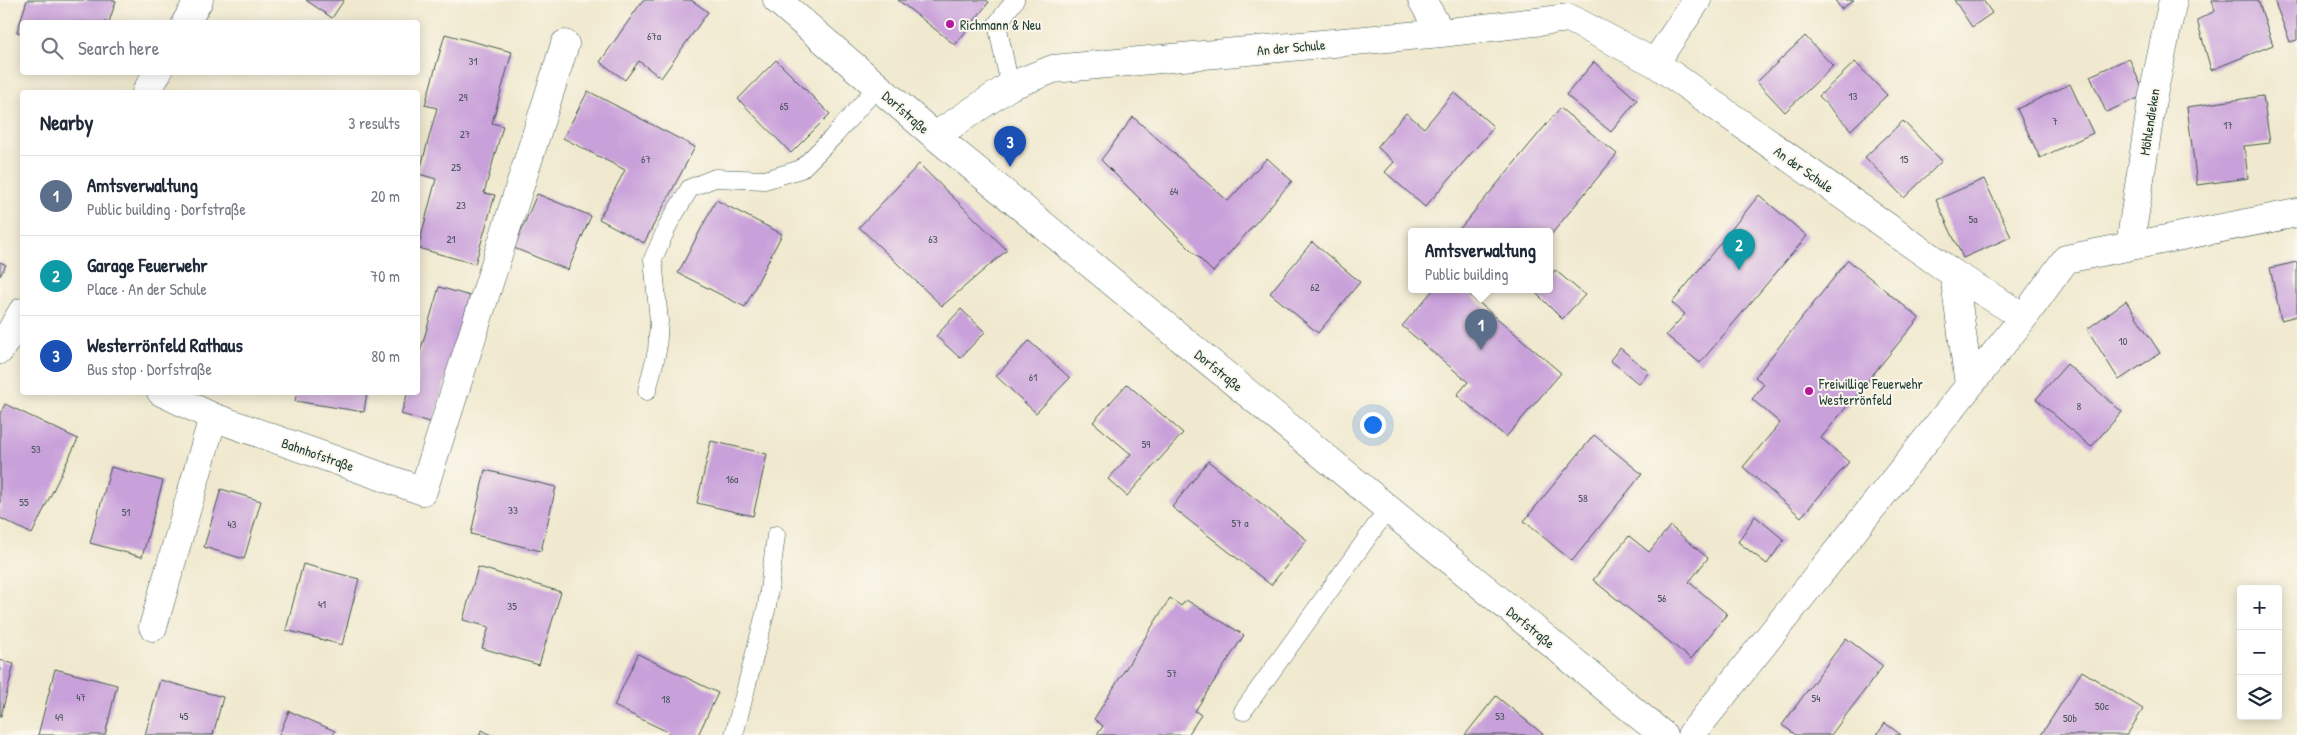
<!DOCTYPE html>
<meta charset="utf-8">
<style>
:root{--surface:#fff;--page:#f2f2f3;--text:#1f2937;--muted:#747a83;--line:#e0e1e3;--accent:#b5179e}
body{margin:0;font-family:"Patrick Hand",sans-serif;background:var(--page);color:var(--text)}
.controls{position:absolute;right:15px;bottom:15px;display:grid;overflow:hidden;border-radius:5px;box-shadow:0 2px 12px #0003}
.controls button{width:45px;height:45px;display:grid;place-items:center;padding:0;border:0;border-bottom:1px solid var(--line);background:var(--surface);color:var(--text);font:25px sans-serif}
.you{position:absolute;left:1372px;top:424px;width:18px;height:18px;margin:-12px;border:4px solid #fff;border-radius:50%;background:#1a73e8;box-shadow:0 0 0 8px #1a73e833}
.badge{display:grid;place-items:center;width:32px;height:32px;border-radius:50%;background:var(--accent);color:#fff;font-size:16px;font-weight:700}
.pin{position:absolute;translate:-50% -41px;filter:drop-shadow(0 1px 2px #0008)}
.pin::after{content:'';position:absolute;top:26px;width:18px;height:15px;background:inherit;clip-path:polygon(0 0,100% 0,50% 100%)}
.popup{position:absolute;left:1408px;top:228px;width:145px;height:65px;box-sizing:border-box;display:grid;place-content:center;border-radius:5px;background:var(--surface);filter:drop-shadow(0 1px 4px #0005);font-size:16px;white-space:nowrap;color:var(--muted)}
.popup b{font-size:19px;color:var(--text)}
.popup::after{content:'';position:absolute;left:50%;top:100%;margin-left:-10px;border:10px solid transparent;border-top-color:var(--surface)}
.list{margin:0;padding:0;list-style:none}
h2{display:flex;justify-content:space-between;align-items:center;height:65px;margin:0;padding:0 20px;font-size:21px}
h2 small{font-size:16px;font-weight:400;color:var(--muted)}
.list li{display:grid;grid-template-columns:32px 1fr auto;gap:15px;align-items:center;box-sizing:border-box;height:80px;padding:0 20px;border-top:1px solid var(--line)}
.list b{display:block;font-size:19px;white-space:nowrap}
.list p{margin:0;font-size:16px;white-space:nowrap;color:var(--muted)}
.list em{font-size:16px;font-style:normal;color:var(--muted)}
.icon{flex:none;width:28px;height:28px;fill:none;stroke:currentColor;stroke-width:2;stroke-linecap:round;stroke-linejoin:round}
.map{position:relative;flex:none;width:2297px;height:735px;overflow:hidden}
.search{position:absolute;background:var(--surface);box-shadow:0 2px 12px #0003;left:20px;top:20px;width:400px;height:55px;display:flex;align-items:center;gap:12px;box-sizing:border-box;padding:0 18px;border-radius:5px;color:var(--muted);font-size:19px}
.panel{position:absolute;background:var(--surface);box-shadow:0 2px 12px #0003;left:20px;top:90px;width:400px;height:305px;border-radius:5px}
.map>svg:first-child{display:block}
.building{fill:#c9a1da}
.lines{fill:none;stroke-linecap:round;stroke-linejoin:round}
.lane-casing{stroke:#3e574b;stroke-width:19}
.street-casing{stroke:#3e574b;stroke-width:29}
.lane{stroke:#fff;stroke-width:18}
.street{stroke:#fff;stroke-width:28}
.poi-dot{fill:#b5179e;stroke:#fbf7ec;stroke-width:2}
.labels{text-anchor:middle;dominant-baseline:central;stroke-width:4;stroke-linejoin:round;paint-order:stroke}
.number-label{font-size:11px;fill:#4a565e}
.poi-label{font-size:14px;fill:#1f3d34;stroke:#fbf7ec;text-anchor:start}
.street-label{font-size:14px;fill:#1f3d34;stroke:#fbf7ec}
</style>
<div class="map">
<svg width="2297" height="735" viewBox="0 0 2297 735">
<rect width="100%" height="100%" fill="#fbf7ec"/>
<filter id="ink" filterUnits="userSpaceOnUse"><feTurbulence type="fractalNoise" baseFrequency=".02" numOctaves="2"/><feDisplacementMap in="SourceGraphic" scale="10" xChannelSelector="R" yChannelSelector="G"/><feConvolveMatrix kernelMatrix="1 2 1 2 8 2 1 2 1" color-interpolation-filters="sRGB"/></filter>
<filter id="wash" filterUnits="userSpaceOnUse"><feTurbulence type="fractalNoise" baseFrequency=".0096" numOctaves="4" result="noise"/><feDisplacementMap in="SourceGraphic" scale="20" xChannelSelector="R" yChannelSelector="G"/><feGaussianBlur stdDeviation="1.12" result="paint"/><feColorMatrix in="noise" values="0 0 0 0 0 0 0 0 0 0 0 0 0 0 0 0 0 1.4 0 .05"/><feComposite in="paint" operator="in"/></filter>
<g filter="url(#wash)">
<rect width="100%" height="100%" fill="#f0e9cf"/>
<g id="blocks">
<path class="building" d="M27,0h87l2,1 -7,21h-87v12l-5,-2z
M306,0h38l-12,18z
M643,0h48l17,12 -47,66 -22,-17 -14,19 -25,-18z
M898,0h88l3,2 -34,43z
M1835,0h19l-13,9z
M1954,0h29l9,13 -20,14z
M2212,0h46l15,45 -62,25 -14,-50 18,-9z
M2274,0h23v40l-7,2z
M445,34l67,18 -20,71 11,3 -19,67 11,2 -20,69 -57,-16 18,-69 -17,-5 18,-66 -12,-3z
M1805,36l28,30 -48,46 -28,-30z
M2129,58l16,37 -39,17 -16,-36z
M776,60l54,54 -39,39 -53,-54z
M1594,62l43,38 -26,32 -45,-37z
M1855,62l32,33 -36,35 -32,-34z
M2070,84l23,49 -53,25 -23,-49z
M588,91l107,56 -51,96 -45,-24 26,-49 -62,-32z
M1454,92l40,35 -69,80 -40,-35 9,-10 -17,-15 29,-34 18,15z
M2263,96l7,47 -26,3 4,32 -51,7 -10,-78z
M1560,108l57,46 -67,82v-5h-92z
M1133,117l95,84 39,-43 25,23 -79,91 -112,-112z
M1903,121l39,40 -38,37 -39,-41z
M919,164l88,86 -65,56 -83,-79z
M1984,179l27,58 -48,21 -27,-58z
M537,194l54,22 -23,54 -54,-22z
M1759,195l48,41 -107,127 -34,-28 19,-21 -13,-11z
M716,200l66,34 -37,73 -67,-34z
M1312,242l48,40 -42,51 -48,-40z
M1848,260l71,58 -98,120 28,24 -48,55 -58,-50 37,-44 -28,-24 12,-15 -9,-7z
M0,262l6,3 -6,11z
M2297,262v54l-16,4 -11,-52z
M1555,270l30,25 -23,24 -27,-27 3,-3h12v-13z
M439,287l31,9 -37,127 -32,-9 7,-22h10v-33z
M1434,289h29l98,84 -55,64 -49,-42 11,-13 -66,-56z
M2126,301l34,52 -41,27 -32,-51z
M961,309l24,23 -25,26 -24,-22z
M1029,341l41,37 -34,35 -40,-37z
M1620,348l29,24 -10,12 -29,-24z
M2067,364l55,48 -31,35 -55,-48z
M1127,384l56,49 -56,63 -19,-17 23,-25 -38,-32z
M297,392h70l-3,20 -69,-11z
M5,404l73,35 -46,95 -32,-16v-104z
M1594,435l48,39 -70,87 -48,-40z
M711,441l56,13 -14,62 -56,-13z
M1208,461l99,79 -36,45 -99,-78z
M111,467l52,14 -21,76 -52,-14z
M485,470l71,17 -15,64 -70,-17z
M221,489l40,12 -17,58 -40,-12z
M1755,516l29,24 -17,24 -29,-22z
M1670,526l38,32 -19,24 38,32 -36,45 -98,-79 36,-44 20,16z
M303,564l56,15 -17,66 -56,-15z
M478,567l83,25 -22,73 -57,-17 7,-21 -26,-7z
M1170,598l11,8 5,-6 58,35 -49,76 6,4 -13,20h-91l6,-9 -9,-7z
M1846,638l37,28 -52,69h-35l-14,-10z
M638,654l80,39 -20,42h-24l-60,-29z
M0,660l14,4 -13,52h-1z
M55,669l62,16 -12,50h-67z
M2082,671l61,38 -16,26h-86z
M160,680l63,17 -10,38h-68z
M1496,696l48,39h-79z
M289,711l46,20 -2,4h-54z
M1885,723l16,12h-24z
M482,730l9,5h-12z"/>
</g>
</g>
<g filter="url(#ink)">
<use href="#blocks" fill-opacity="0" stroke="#3e574b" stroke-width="1"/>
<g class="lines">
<defs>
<path id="lane" d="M1010,86l-13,-62 18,-24
M647,391l10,-40 2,-30 -6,-62 16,-36 21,-35 25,-10 50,2 36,-11 32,-32 44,-50
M1243,711l145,-202
M734,735l33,-129 9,-71"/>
<path id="street" d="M777,0l158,136 728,599
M1422,0l19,33
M186,22l13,-22
M1655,63l42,-63
M146,92l12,-20
M935,136l75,-50 43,-17 388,-36 128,-15 86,45 299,211 70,43
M2130,245l22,-145 21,-100
M1954,274l15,111
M0,350l22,-38
M161,392l52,25 210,74 142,-447
M153,627l60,-210
M1691,735l333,-418 42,-58 231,-46"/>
</defs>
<use href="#lane" class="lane-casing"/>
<use href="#street" class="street-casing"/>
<use href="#lane" class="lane"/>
<use href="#street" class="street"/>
</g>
</g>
<g class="poi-dot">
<circle cx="950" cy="24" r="5"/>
<circle cx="1809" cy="391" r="5"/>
</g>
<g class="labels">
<g class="number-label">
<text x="654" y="36">67a</text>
<text x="473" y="61">31</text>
<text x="1853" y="96">13</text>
<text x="463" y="97">29</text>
<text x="784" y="106">65</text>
<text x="2055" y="121">7</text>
<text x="2228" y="125">17</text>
<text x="465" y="134">27</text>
<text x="646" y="159">67</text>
<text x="1904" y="159">15</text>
<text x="456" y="167">25</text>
<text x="1174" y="191">64</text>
<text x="461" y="205">23</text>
<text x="1973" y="219">5a</text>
<text x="451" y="239">21</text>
<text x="933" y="239">63</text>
<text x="1315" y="287">62</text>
<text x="2123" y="341">10</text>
<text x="1033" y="377">61</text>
<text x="2079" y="406">8</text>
<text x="1146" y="444">59</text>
<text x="36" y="449">53</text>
<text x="732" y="479">16a</text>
<text x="1583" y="498">58</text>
<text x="24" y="502">55</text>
<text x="513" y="510">33</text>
<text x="126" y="512">51</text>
<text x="1240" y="523">57 a</text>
<text x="232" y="524">43</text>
<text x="1662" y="598">56</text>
<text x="322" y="604">41</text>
<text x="512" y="606">35</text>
<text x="1172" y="673">57</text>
<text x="81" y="697">47</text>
<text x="1816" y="698">54</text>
<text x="666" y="699">18</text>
<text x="2102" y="706">50c</text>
<text x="184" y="716">45</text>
<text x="1500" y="716">53</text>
<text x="59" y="717">49</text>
<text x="2070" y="718">50b</text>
</g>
<g class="poi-label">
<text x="960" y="24">Richmann &amp; Neu</text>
<text x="1819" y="383">Freiwillige Feuerwehr<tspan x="1819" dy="16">Westerrönfeld</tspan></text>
</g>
<g class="street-label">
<text transform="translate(1291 47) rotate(-5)">An der Schule</text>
<text transform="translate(906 112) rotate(41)">Dorfstraße</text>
<text transform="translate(2149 122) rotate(-81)">Möhlendieken</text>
<text transform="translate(1804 169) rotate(35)">An der Schule</text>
<text transform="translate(1219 370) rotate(39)">Dorfstraße</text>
<text transform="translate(318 454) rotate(19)">Bahnhofstraße</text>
<text transform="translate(1531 627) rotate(39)">Dorfstraße</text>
</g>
</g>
</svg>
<div class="controls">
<button>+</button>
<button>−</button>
<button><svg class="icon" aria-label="layers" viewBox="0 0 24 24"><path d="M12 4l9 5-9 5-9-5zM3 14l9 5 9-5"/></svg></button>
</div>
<div class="you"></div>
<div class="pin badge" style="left:1481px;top:350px;background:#5c6f8a">1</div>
<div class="popup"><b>Amtsverwaltung</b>Public building</div>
<div class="pin badge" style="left:1739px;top:270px;background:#0f9aa8">2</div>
<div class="pin badge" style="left:1010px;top:167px;background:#1a4fb4">3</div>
<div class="search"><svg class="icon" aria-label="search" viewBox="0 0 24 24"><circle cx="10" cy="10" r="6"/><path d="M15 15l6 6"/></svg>Search here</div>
<section class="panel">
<h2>Nearby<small>3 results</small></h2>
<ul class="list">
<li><span class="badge" style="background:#5c6f8a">1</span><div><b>Amtsverwaltung</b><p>Public building · Dorfstraße</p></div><em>20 m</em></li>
<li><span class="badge" style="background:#0f9aa8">2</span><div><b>Garage Feuerwehr</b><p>Place · An der Schule</p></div><em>70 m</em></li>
<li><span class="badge" style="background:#1a4fb4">3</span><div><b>Westerrönfeld Rathaus</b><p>Bus stop · Dorfstraße</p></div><em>80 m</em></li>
</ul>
</section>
</div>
